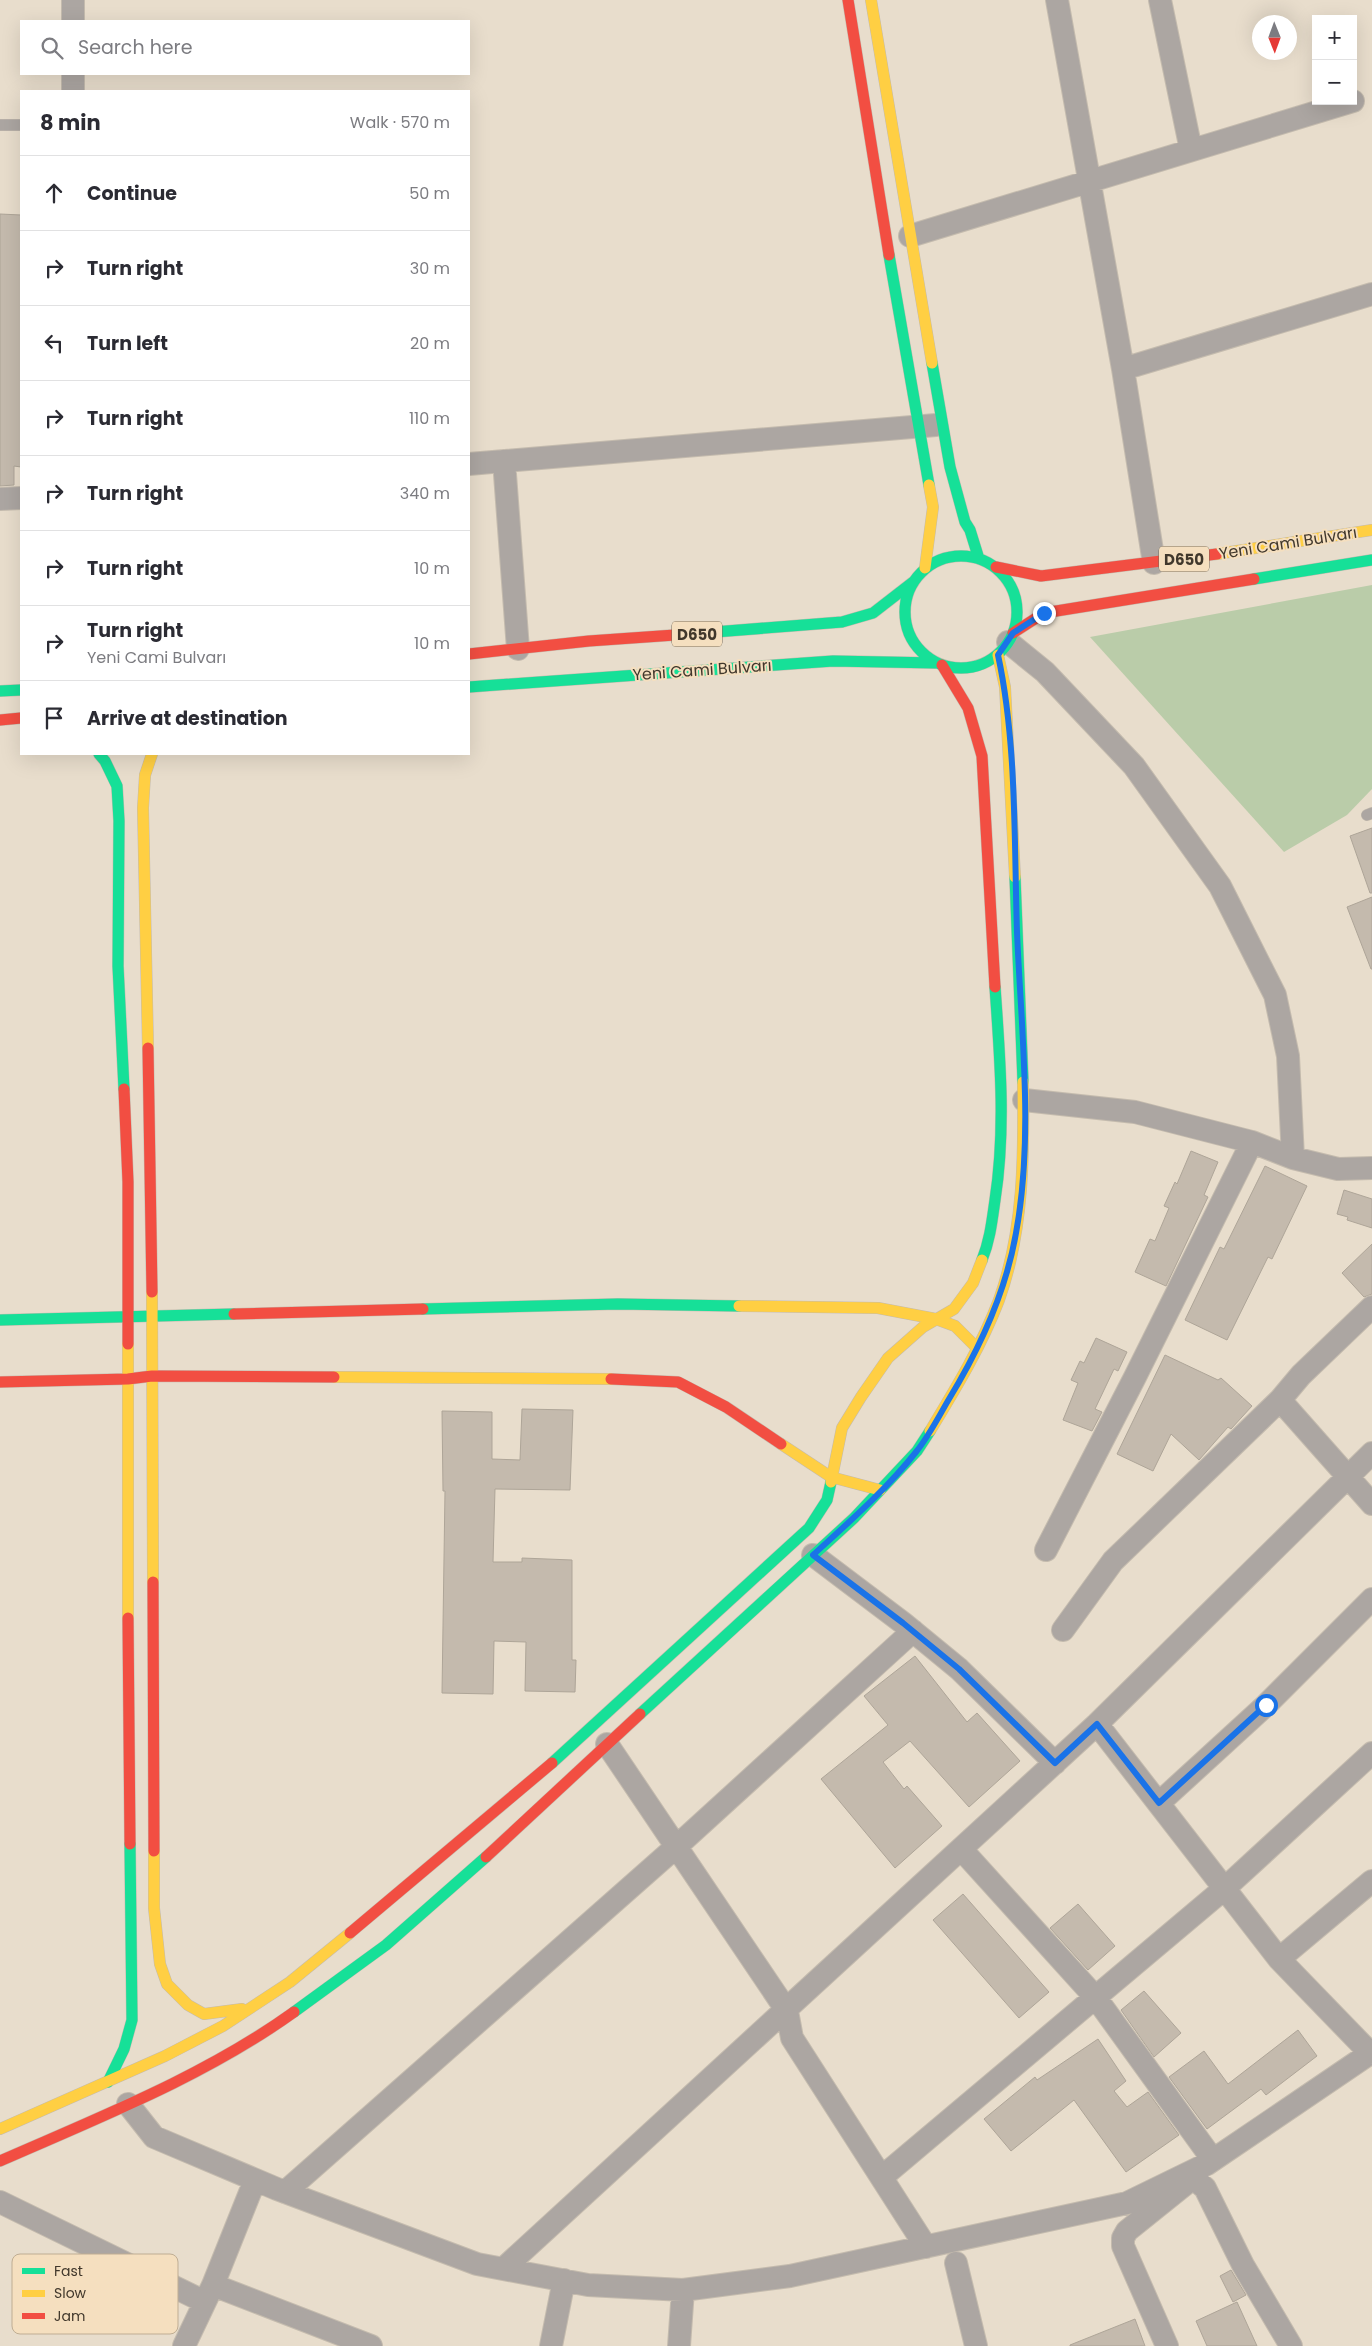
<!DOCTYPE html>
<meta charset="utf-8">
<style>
:root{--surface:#fff;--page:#f7f7f7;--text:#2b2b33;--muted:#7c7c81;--line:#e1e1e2}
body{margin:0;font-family:Poppins,sans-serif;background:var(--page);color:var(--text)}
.controls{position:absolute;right:15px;top:15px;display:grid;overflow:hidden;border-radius:0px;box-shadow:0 5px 20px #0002}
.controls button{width:45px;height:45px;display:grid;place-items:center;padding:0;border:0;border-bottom:1px solid var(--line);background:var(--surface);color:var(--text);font:25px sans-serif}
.compass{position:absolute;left:1252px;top:15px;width:45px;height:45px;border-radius:50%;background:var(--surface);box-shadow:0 5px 20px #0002;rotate:179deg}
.stop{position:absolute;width:15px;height:15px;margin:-11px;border:4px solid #1a73e8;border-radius:50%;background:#fff}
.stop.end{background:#1a73e8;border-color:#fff;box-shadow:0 1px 5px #0008}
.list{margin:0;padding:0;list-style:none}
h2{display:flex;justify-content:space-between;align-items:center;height:65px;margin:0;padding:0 20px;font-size:21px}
h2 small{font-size:16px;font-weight:400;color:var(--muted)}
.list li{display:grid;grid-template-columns:32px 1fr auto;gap:15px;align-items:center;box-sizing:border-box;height:75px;padding:0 20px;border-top:1px solid var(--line)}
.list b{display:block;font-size:19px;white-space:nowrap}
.list p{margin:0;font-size:16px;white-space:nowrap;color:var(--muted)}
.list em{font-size:16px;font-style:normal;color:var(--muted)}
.icon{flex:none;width:28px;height:28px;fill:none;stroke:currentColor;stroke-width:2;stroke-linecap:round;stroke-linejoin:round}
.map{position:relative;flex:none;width:1372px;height:2346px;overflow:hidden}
.search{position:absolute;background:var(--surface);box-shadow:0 5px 20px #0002;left:20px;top:20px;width:450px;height:55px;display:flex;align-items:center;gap:12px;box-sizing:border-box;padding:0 18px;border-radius:0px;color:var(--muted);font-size:19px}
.panel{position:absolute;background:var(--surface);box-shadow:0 5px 20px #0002;left:20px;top:90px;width:450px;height:665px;border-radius:0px}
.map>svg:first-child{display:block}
.green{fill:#bacca9}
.building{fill:#c4baad;stroke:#aea598}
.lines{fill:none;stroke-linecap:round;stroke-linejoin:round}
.lane-casing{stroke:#c4bbae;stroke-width:12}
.street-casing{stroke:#c4bbae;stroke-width:24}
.fast-casing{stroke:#c4bbae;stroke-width:12}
.slow-casing{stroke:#c4bbae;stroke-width:12}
.jam-casing{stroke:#c4bbae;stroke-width:12}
.lane{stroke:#aca6a2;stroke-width:11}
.street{stroke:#aca6a2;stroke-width:22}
.fast{stroke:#16e098;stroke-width:11}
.slow{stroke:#ffcf43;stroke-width:11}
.jam{stroke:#f24e42;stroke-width:11}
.route{stroke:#1a73e8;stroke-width:6}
.labels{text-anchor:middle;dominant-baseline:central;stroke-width:4;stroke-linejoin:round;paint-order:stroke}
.shield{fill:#f5dfbf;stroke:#776a58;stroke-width:1}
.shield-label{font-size:15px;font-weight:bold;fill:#41382c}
.street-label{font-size:16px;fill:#41382c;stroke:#f5dfbf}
.key{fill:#f5dfbf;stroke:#bfad93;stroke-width:1}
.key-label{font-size:14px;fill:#41382c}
</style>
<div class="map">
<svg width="1372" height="2346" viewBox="0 0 1372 2346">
<rect width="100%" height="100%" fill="#e8ddcc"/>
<path class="green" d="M1372,585v204l-25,26 -63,37 -194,-215z"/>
<path class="building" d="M0,214l21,1v252l-7,-1v19l-14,1z
M1372,828v65h-2l-20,-57z
M1372,897v72h-1l-24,-62z
M1191,1151l27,11 -14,33 4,2 -42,89 -31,-14 15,-33 5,2 14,-33 -5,-2 11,-24 2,2z
M1265,1166l42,20 -35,73 -4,-2 -41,83 -42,-20 35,-73 4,2z
M1344,1190l28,9v29l-25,-8 1,-3 -11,-3z
M1372,1244v50l-8,3 -22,-24z
M1096,1338l31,14 -9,19 -4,-2 -19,40 7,3 -10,19 -29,-11 15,-37 -7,-3 9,-19 4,2z
M1165,1355l53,25 3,-2 31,28 -21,23 -3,-2 -29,33 -28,-26 -18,37 -36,-17z
M522,1409l51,1 -3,80 -75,-1 -2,73h29v-4l50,2v100h4l-1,32 -50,-1 1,-49 -32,-1 -1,53 -51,-1 3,-202h-2l-1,-80 50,1v47l28,1z
M915,1656l52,66 10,-9 43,48 -51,46 -59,-66 -27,21 21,27 3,-3 35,40 -47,42 -74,-89 67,-54 -24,-29z
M963,1894l86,98 -30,26 -86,-98z
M1078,1904l37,42 -27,24 -38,-42z
M1144,1991l37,42 -27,24 -33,-47z
M1298,2030l19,26 -51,39 -5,-6 -54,40 -38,-52 35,-26 24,33z
M1098,2039l28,42 -12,10 13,16 21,-15 31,43 -53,37 -52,-72 -63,51 -27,-32 51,-42 2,3z
M1231,2270l15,25 -13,7 -13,-26z
M1237,2302l20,44h-50l-11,-25z
M1135,2319l10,27h-75v-1z"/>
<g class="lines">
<defs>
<path id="lane" d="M0,125h21
M1367,815l5,-2"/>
<path id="street" d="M73,0v21
M1057,0l66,369 31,194
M1160,0l31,150
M73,74v17
M910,236l443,-135
M1123,369l249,-75
M504,461l14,188
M469,464l467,-39
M0,499l21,-1
M1008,642l37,30 89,94 86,120 55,109 13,61 5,102
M1024,1100l111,12 117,30 41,16 45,11 34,-1
M1372,1307l-71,68 -21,25 92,104
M1046,1550l89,-173 117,-235
M813,1555l90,68 56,46 96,94
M1063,1630l50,-69 167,-161
M1097,1724l182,235 91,94
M607,1744l180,267 5,27 134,209
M1159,1803l107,-98 106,-106
M962,1850l134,148 117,162
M1279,1959l93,-78
M128,2104l26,33 123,52 200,75 111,21 95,5 107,-14 337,-73 80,-39 165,-112
M882,2177l343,-289 147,-135
M285,2192l392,-346 236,-215
M0,2202l205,100
M956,2263l20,83
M503,2269l594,-545 275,-271
M213,2285l158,61
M184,2346l29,-61 42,-105
M551,2346l13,-66
M679,2346l4,-56
M1167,2346l-44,-100v-8l4,-7 66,-53 12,10 38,77 48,81"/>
<path id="fast" d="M889,255l40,230
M932,363l18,104 15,55 5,8 9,29
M905 612a56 56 0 1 1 112 0a56 56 0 1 1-112 0Z
M1254,579l118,-19
M689,634l153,-12 31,-9 40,-31
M469,687l364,-26 103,2
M0,691l21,-1
M99,754l6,7 12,25 2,35 -1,145 6,123
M1015,877l8,205
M982,1260c8,-20 10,-39 13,-60 11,-71 5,-142 0,-213
M423,1309l195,-5 121,2
M0,1320l234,-6
M640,1714l214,-196 63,-67 13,-20
M552,1763l257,-235 18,-28 4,-18
M294,2012l92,-67 100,-88
M108,2082l16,-33 8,-29 -2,-176"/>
<path id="slow" d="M871,0l61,363
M1217,554l155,-24
M925,568l8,-61 -4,-22
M998,655l7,32 10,190
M148,1048l-5,-240 2,-33 7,-21
M152,1292l1,290
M739,1306l139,2 58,11 19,7 22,22
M128,1344v274
M334,1377l277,2
M930,1431c26,-43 51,-84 69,-131 25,-70 25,-145 24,-218
M781,1444l50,33 49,13
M831,1482l11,-54 19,-31 27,-39 35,-31 31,-18 19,-26 9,-23
M154,1851v57l6,56 7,20 21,21 16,9 38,-5
M0,2129l165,-73 58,-30 67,-44 60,-49"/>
<path id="jam" d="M848,0l41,255
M996,567l45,9 176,-22
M1013,633l31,-20 210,-34
M469,654l120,-13 100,-7
M942,665l26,43 14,48 13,231
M0,720l21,-2
M148,1048l4,244
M124,1089l4,93v162
M234,1314l189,-5
M611,1379l67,3 48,25 55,37
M0,1382l128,-3 24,-3 182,1
M153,1582l1,269
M128,1618l2,226
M486,1857l154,-143
M350,1933l202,-170
M0,2161c100,-44 205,-85 294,-149"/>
</defs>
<use href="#lane" class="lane-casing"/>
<use href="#street" class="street-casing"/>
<use href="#fast" class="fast-casing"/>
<use href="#slow" class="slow-casing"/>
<use href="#jam" class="jam-casing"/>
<use href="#lane" class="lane"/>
<use href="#street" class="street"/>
<use href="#fast" class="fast"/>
<use href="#slow" class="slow"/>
<use href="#jam" class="jam"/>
</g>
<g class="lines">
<path class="route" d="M1044,613l-31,20 -15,22c19,88 16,187 19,277 4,97 17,204 -1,301 -10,58 -36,115 -67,166 -10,17 -20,37 -33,53 -30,38 -68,71 -103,103l90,68 56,46 96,94 42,-39 62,79 107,-98"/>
</g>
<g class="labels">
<g class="shield">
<rect x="1159" y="546.5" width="50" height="25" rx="4"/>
<rect x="672" y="621.5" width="50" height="25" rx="4"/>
</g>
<g class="shield-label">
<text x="1184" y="559">D650</text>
<text x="697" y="634">D650</text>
</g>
<g class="street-label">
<text transform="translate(1288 543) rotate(-9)">Yeni Cami Bulvarı</text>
<text transform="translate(702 670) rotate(-4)">Yeni Cami Bulvarı</text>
</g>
</g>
<rect x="12" y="2254" width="166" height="80" rx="8" class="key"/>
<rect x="22" y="2268" width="23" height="6" fill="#16e098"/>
<rect x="22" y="2290" width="23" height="7" fill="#ffcf43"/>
<rect x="22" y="2313" width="23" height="6" fill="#f24e42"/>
<g class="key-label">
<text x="54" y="2276">Fast</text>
<text x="54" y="2298">Slow</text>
<text x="54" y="2321">Jam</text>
</g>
</svg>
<div class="controls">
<button>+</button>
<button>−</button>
</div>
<svg class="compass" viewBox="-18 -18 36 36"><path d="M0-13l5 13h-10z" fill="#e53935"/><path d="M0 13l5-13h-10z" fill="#7c7c81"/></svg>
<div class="stop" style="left:1266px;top:1705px"></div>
<div class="stop end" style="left:1044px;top:613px"></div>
<div class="search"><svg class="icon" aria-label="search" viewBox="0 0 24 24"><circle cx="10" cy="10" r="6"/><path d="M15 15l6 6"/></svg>Search here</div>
<section class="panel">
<h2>8 min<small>Walk · 570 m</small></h2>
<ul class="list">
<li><svg class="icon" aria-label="ahead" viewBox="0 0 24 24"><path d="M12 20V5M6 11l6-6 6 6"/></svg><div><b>Continue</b></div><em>50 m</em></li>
<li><svg class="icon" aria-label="right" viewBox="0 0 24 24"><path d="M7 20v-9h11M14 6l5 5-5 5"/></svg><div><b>Turn right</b></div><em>30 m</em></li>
<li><svg class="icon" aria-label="left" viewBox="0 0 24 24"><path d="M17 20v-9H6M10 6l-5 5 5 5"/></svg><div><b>Turn left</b></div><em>20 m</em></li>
<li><svg class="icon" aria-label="right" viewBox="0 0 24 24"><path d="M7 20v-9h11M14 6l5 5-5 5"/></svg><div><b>Turn right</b></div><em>110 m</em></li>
<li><svg class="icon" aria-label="right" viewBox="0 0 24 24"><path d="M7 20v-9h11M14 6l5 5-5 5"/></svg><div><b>Turn right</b></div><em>340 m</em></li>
<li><svg class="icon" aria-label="right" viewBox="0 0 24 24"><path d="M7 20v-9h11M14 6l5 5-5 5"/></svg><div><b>Turn right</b></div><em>10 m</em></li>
<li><svg class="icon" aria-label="right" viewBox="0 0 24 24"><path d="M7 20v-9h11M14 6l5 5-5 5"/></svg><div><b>Turn right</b><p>Yeni Cami Bulvarı</p></div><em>10 m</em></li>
<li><svg class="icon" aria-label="arrive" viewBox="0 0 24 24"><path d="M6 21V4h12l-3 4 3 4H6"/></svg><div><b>Arrive at destination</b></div></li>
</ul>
</section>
</div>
